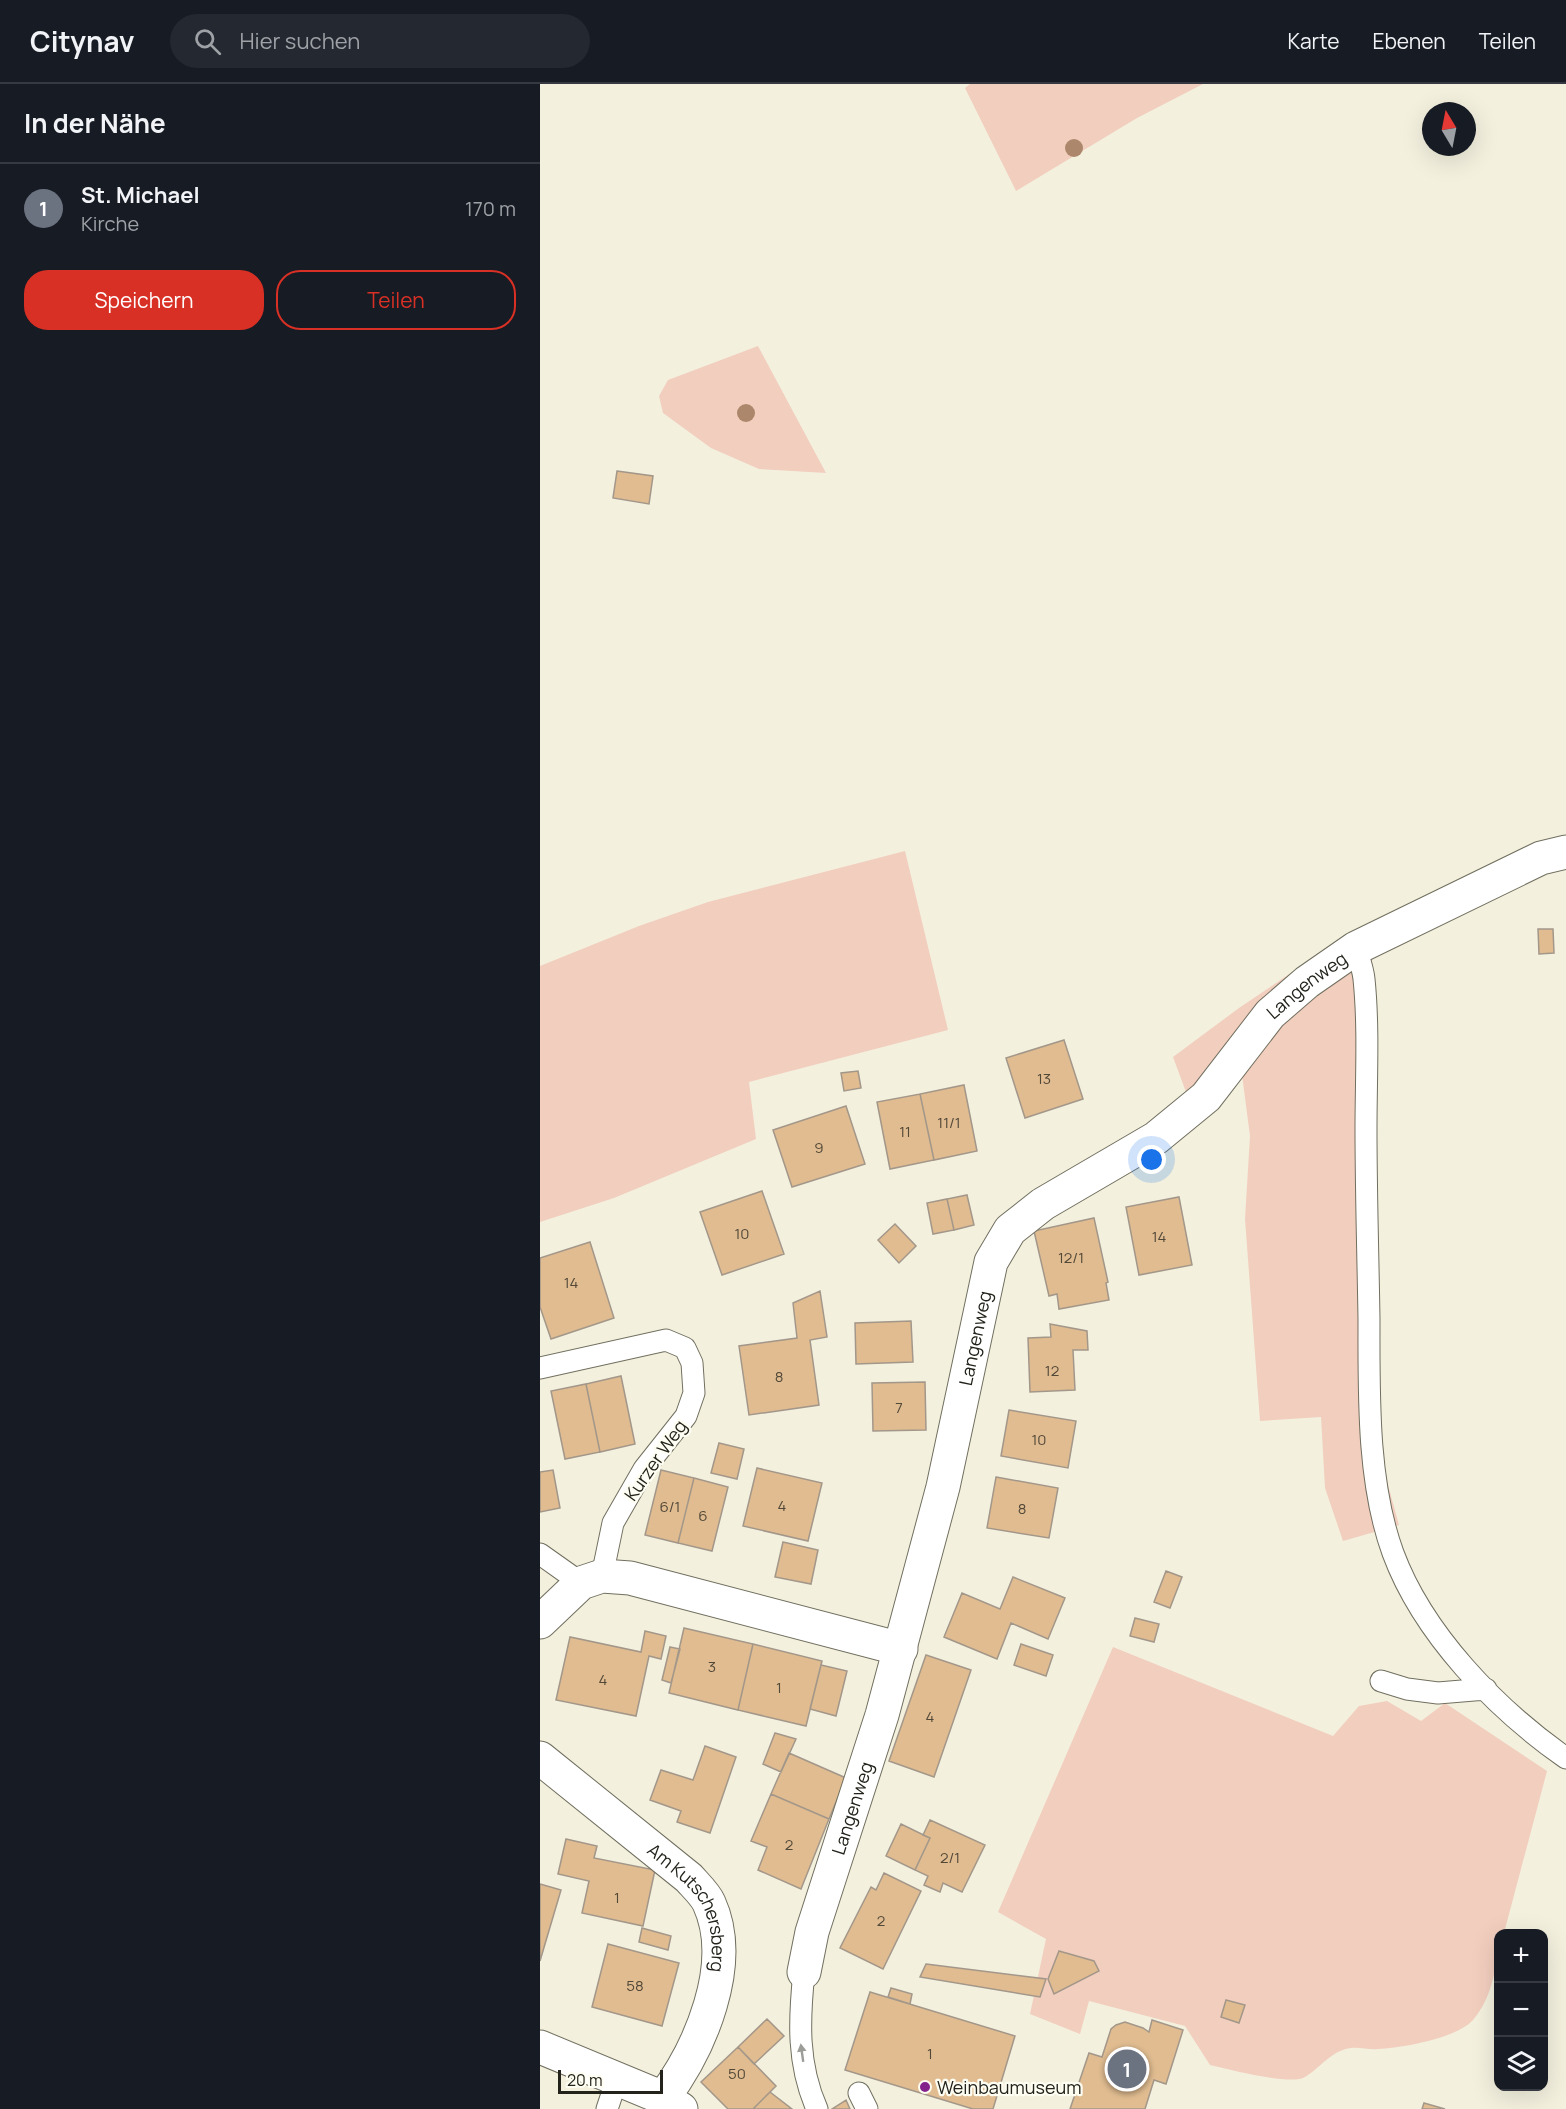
<!DOCTYPE html>
<html lang="de">
<meta charset="utf-8">
<style>
:root{--surface:#171b24;--page:#242831;--text:#f1f3f6;--muted:#9ea1a6;--line:#363941;--accent:#d93025}
body{margin:0;font-family:Manrope,sans-serif;background:var(--page);color:var(--text)}
.controls{position:absolute;right:18px;bottom:18px;display:grid;overflow:hidden;border-radius:12px;box-shadow:0 6px 24px #0002}
.controls button{width:54px;height:54px;display:grid;place-items:center;padding:0;border:0;border-bottom:2px solid var(--line);background:var(--surface);color:var(--text);font:30px sans-serif}
.compass{position:absolute;left:882px;top:18px;width:54px;height:54px;border-radius:50%;background:var(--surface);box-shadow:0 6px 24px #0002;rotate:350deg}
.scale{position:absolute;left:18px;bottom:15px;width:105px;box-sizing:border-box;padding-left:6px;border:3px solid #23221b;border-top:0;font-size:16px;line-height:21px;white-space:nowrap;color:#23221b;-webkit-text-stroke:4px #fefdf2;paint-order:stroke}
.you{position:absolute;left:612px;top:1076px;width:21px;height:21px;margin:-15px;border:4px solid #fff;border-radius:50%;background:#1a73e8;box-shadow:0 0 0 9px #1a73e833}
.badge{display:grid;place-items:center;width:39px;height:39px;border-radius:50%;background:var(--accent);color:#fff;font-size:20px;font-weight:700}
.pin{position:absolute;translate:-50% -50%;border:3px solid #fff;box-shadow:0 2px 6px #0006}
.list{margin:0;padding:0;list-style:none}
h2{display:flex;justify-content:space-between;align-items:center;height:78px;margin:0;padding:0 24px;font-size:26px}
h2 small{font-size:20px;font-weight:400;color:var(--muted)}
.list li{display:grid;grid-template-columns:39px 1fr auto;gap:18px;align-items:center;box-sizing:border-box;height:90px;padding:0 24px;border-top:2px solid var(--line)}
.list b{display:block;font-size:22px;white-space:nowrap}
.list p{margin:0;font-size:20px;white-space:nowrap;color:var(--muted)}
.list em{font-size:20px;font-style:normal;color:var(--muted)}
.actions{display:flex;gap:12px;padding:18px 24px}
.actions a{flex:1;padding:14px 0;border:2px solid var(--accent);border-radius:24px;text-align:center;font-size:21px;color:var(--accent)}
.actions .main{background:var(--accent);color:#fff}
.icon{flex:none;width:33px;height:33px;fill:none;stroke:currentColor;stroke-width:2;stroke-linecap:round;stroke-linejoin:round}
.map{position:relative;flex:none;width:1026px;height:2025px;overflow:hidden}
header{display:flex;align-items:center;gap:36px;box-sizing:border-box;height:84px;padding:0 30px;background:var(--surface);border-bottom:2px solid var(--line)}
header strong{font-size:28px}
nav{display:flex;gap:33px;margin-inline-start:auto;font-size:21px}
.search{width:420px;height:54px;background:var(--page);display:flex;align-items:center;gap:15px;box-sizing:border-box;padding:0 21px;border-radius:33px;color:var(--muted);font-size:22px}
main{display:flex}
aside{flex:1;background:var(--surface)}
.map>svg:first-child{display:block}
.green{fill:#f2cebe}
.building{fill:#e0bc90;stroke:#a3978a;stroke-width:1.5}
.lines{fill:none;stroke-linecap:round;stroke-linejoin:round}
.lane-casing{stroke:#716f5f;stroke-width:23}
.street-casing{stroke:#716f5f;stroke-width:35}
.secondary-casing{stroke:#716f5f;stroke-width:35}
.lane{stroke:#fff;stroke-width:21}
.street{stroke:#fff;stroke-width:33}
.secondary{stroke:#fff;stroke-width:33}
.tree{fill:#ac876b}
.oneway{fill:#9c9c98}
.poi-dot{fill:#84228c;stroke:#fefdf2;stroke-width:2}
.labels{text-anchor:middle;dominant-baseline:central;stroke-width:4.5;stroke-linejoin:round;paint-order:stroke}
.number-label{font-size:15px;fill:#524838}
.street-label{font-size:18px;fill:#23221b;stroke:#fefdf2}
.poi-label{font-size:18px;fill:#23221b;stroke:#fefdf2;text-anchor:start}
</style>
<header>
<strong>Citynav</strong>
<div class="search"><svg class="icon" aria-label="search" viewBox="0 0 24 24"><circle cx="10" cy="10" r="6"/><path d="M15 15l6 6"/></svg>Hier suchen</div>
<nav><a>Karte</a><a>Ebenen</a><a>Teilen</a></nav>
</header>
<main>
<aside>
<h2>In der Nähe<small></small></h2>
<ul class="list">
<li><span class="badge" style="background:#6b7280">1</span><div><b>St. Michael</b><p>Kirche</p></div><em>170 m</em></li>
</ul>
<div class="actions"><a class="main">Speichern</a><a>Teilen</a></div>
</aside>
<div class="map">
<svg width="1026" height="2025" viewBox="0 0 1026 2025">
<rect width="100%" height="100%" fill="#f3f0de"/>
<path class="green" d="M430,0h233l-66,34 -121,73 -51,-103z
M218,262l68,127 -67,-4 -48,-21 -48,-35 -4,-17 9,-16z
M365,767l43,179 -199,52 7,57 -142,59 -74,24v-256l99,-40 69,-24z
M785,866l47,4 8,502 19,69 -56,16 -18,-53 -4,-71 -61,4 -15,-202 5,-83 -12,-92 -52,48 -13,-35 66,-49z
M573,1563l220,89 26,-30 28,-5 34,20 24,-18 102,68 -43,162 -6,1c0,28 -5,63 -25,86 -16,18 -71,28 -95,29 -9,1 -18,-2 -27,-1 -19,2 -31,20 -46,29 -14,9 -77,-8 -95,-12l-25,-39 -96,-25 -9,33 -50,-20 16,-75 -48,-27z"/>
<path class="building" d="M77,387l36,5 -4,28 -36,-6z
M998,845h15l1,24 -15,1z
M524,956l19,59 -58,19 -19,-60z
M318,987l3,17 -17,3 -3,-18z
M424,1001l13,66 -43,9 -14,-66z
M380,1010l14,66 -44,9 -13,-67z
M306,1022l19,58 -73,23 -19,-57z
M222,1107l22,63 -62,21 -22,-63z
M427,1111l7,30 -20,5 -7,-31z
M639,1113l13,68 -53,10 -13,-68z
M407,1115l7,31 -21,4 -6,-31z
M554,1134l14,64 -2,1 3,17 -50,9 -2,-15 -8,2 -15,-65z
M355,1140l21,22 -17,17 -21,-23z
M50,1158l24,76 -63,21 -11,-32v-49z
M280,1207l7,46 -17,3 9,65 -70,10 -10,-69 58,-8 -4,-35z
M371,1237l2,41 -57,2 -1,-41z
M510,1240l37,7 1,19h-15l2,40 -45,2 -2,-54 23,-1z
M81,1292l14,68 -35,8 -14,-68z
M385,1298l1,48 -53,1 -1,-48z
M46,1300l14,68 -35,7 -14,-68z
M469,1326l67,11 -8,47 -67,-12z
M179,1359l25,6 -7,30 -26,-6z
M217,1384l65,15 -14,58 -65,-15z
M13,1386l7,38 -20,4v-40z
M121,1386l33,8 -16,65 -33,-8z
M456,1393l62,11 -9,50 -62,-10z
M154,1394l34,9 -16,64 -34,-8z
M243,1458l35,8 -7,34 -36,-7z
M626,1487l16,6 -12,31 -16,-6z
M473,1493l52,21 -17,41 -37,-16 -14,36 -53,-22 18,-44 38,16z
M595,1534l24,6 -5,18 -24,-6z
M144,1544l69,16 -15,66 -69,-17z
M105,1547l21,5 -5,23 -12,-3 -13,60 -80,-16 14,-63 71,15z
M213,1560l69,17 -16,65 -68,-16z
M481,1560l32,11 -7,21 -32,-11z
M130,1563l10,2 -9,34 -9,-3z
M386,1571l45,15 -37,107 -45,-16z
M281,1581l26,6 -11,45 -26,-7z
M235,1649l21,6 -15,33 -18,-8z
M165,1662l31,11 -26,76 -33,-11 4,-11 -31,-11 11,-30 32,10z
M249,1669l57,25 -17,41 -58,-25z
M231,1710l58,25 -28,70 -43,-19 9,-23 -16,-6z
M390,1736l55,25 -23,47 -19,-9 -3,9 -16,-7 4,-9 -13,-6 15,-32 -7,-3z
M361,1740l29,14 -15,32 -29,-14z
M26,1755l31,7 -3,12 61,12 -12,56 -61,-13 7,-32 -31,-7z
M344,1789l37,18 -38,78 -43,-21 31,-61 5,3z
M0,1800l21,6 -21,71z
M102,1844l29,8 -3,14 -29,-8z
M68,1860l71,19 -17,63 -70,-19z
M519,1867l35,10 5,10 -45,23 -6,-15z
M386,1880l120,15 -6,18 -120,-20z
M351,1904l21,6 -2,10 -22,-7z
M330,1908l145,44 -22,73h-20l-128,-39z
M686,1916l19,5 -6,18 -18,-6z
M227,1935l17,17 -30,28 -16,-17z
M612,1936l31,10 -17,54 -12,-4 -9,29h-75l19,-56 13,4 9,-28 5,-4 9,-3 18,6 6,4z
M198,1963l38,39 -23,23h-25l-27,-27z
M230,2008l22,17h-39z
M306,2016l4,9h-18z
M884,2019l21,6h-23z"/>
<g class="lines">
<defs>
<path id="lane" d="M816,864c3,10 7,21 8,31 5,49 2,100 2,150 0,63 2,127 3,190 0,75 -2,163 24,234 30,81 103,156 173,205
M0,1284l126,-28 19,8 7,15 2,30 -8,23 -42,53 -31,54 -11,53
M0,1470l41,29
M841,1597l26,8 31,4 48,-4
M264,1888c-5,48 -7,92 13,137
M319,2009l8,16
M67,2025l10,-30"/>
<g id="street">
<path d="M0,1538l41,-39 21,-7 28,2 271,71"/>
<path id="s1" d="M0,1674l149,120c6,7 16,16 20,25 28,61 -9,146 -46,195"/>
<path id="s2" d="M264,1888l8,-40 70,-217 61,-228 48,-225 19,-32 33,-26 113,-66 50,-41 64,-83 37,-32 49,-34 185,-90 25,-6"/>
</g>
<path id="secondary" d="M0,1963l123,51 18,11"/>
</defs>
<use href="#lane" class="lane-casing"/>
<use href="#street" class="street-casing"/>
<use href="#secondary" class="secondary-casing"/>
<use href="#lane" class="lane"/>
<use href="#street" class="street"/>
<use href="#secondary" class="secondary"/>
</g>
<g class="tree">
<circle cx="534" cy="64" r="9"/>
<circle cx="206" cy="329" r="9"/>
</g>
<defs><path id="oneway-solid" d="M-6-.8H1V-3.2L6.5 0L1 3.2V.8H-6Z" transform="scale(1.5)"/></defs>
<use class="oneway" href="#oneway-solid" transform="translate(262 1969) rotate(-98)"/>
<circle class="poi-dot" cx="385" cy="2003" r="6"/>
<g class="labels">
<g class="number-label">
<text x="504" y="994">13</text>
<text x="409" y="1038">11/1</text>
<text x="365" y="1047">11</text>
<text x="279" y="1063">9</text>
<text x="202" y="1149">10</text>
<text x="619" y="1152">14</text>
<text x="531" y="1173">12/1</text>
<text x="31" y="1198">14</text>
<text x="512" y="1286">12</text>
<text x="239" y="1292">8</text>
<text x="359" y="1323">7</text>
<text x="499" y="1355">10</text>
<text x="242" y="1421">4</text>
<text x="130" y="1422">6/1</text>
<text x="482" y="1424">8</text>
<text x="163" y="1431">6</text>
<text x="172" y="1582">3</text>
<text x="63" y="1595">4</text>
<text x="239" y="1603">1</text>
<text x="390" y="1632">4</text>
<text x="249" y="1760">2</text>
<text x="410" y="1773">2/1</text>
<text x="77" y="1813">1</text>
<text x="341" y="1836">2</text>
<text x="95" y="1901">58</text>
<text x="390" y="1969">1</text>
<text x="197" y="1989">50</text>
</g>
<g class="street-label">
<text stroke="none"><textPath href="#s2" startOffset="1161">Langenweg</textPath></text>
<text stroke="none"><textPath href="#s2" startOffset="657">Langenweg</textPath></text>
<text transform="translate(115 1376) rotate(-55)">Kurzer Weg</text>
<text stroke="none"><textPath href="#s2" startOffset="171">Langenweg</textPath></text>
<text stroke="none"><textPath href="#s1" startOffset="218">Am Kutschersberg</textPath></text>
</g>
<g class="poi-label">
<text x="397" y="2003">Weinbaumuseum</text>
</g>
</g>
</svg>
<div class="controls">
<button>+</button>
<button>−</button>
<button><svg class="icon" aria-label="layers" viewBox="0 0 24 24"><path d="M12 4l9 5-9 5-9-5zM3 14l9 5 9-5"/></svg></button>
</div>
<svg class="compass" viewBox="-18 -18 36 36"><path d="M0-13l5 13h-10z" fill="#e53935"/><path d="M0 13l5-13h-10z" fill="#9ea1a6"/></svg>
<div class="scale">20 m</div>
<div class="you"></div>
<div class="pin badge" style="left:587px;top:1985px;background:#6b7280">1</div>
</div>
</main>
